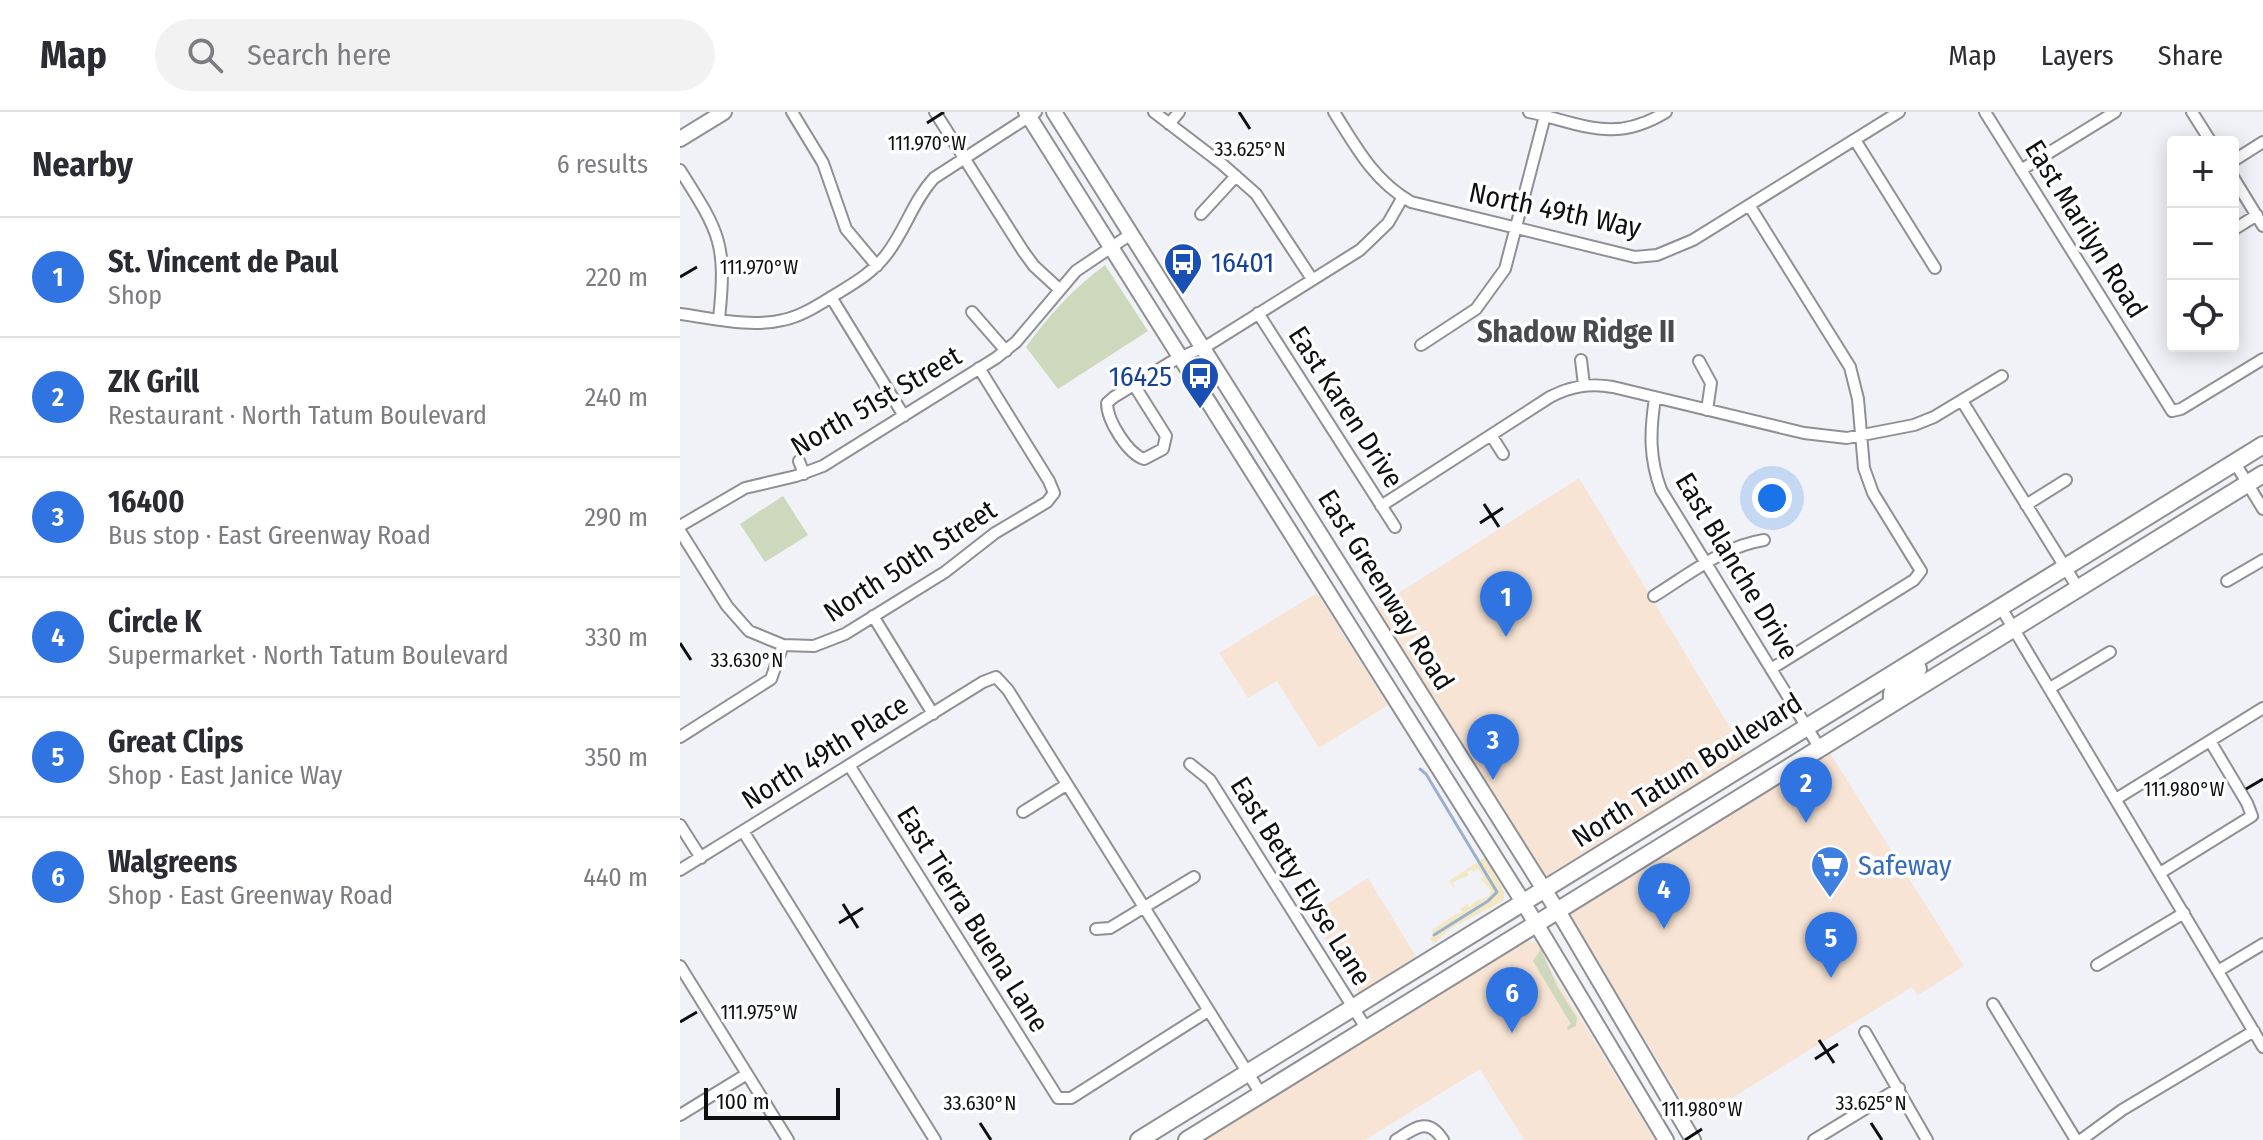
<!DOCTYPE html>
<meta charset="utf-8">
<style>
:root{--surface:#fff;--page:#f2f2f3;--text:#2b2b33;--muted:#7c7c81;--line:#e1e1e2;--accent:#3074e1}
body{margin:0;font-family:"Fira Sans Condensed",sans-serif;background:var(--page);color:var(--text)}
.controls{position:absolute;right:24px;top:24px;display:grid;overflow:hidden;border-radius:8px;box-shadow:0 4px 20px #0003}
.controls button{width:72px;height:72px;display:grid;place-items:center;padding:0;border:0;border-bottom:2px solid var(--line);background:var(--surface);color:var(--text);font:40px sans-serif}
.scale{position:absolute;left:24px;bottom:20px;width:136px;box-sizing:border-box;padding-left:8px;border:4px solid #0e0f10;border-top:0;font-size:22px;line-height:28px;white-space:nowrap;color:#0e0f10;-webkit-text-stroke:6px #fff;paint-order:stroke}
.you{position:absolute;left:1092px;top:386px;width:28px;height:28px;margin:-20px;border:6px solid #fff;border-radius:50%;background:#1a73e8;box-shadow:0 0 0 12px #1a73e833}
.badge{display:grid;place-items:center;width:52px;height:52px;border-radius:50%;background:var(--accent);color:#fff;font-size:26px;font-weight:700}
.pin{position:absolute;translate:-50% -66px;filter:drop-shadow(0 2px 4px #0008)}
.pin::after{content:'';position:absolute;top:42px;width:28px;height:24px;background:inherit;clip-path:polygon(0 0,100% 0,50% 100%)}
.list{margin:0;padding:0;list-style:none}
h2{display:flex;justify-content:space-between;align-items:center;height:104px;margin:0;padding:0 32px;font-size:34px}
h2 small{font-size:26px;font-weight:400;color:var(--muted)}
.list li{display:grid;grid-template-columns:52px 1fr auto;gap:24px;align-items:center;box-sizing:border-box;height:120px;padding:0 32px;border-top:2px solid var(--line)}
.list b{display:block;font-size:30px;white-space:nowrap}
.list p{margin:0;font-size:26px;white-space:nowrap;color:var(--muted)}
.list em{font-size:26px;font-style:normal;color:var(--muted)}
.icon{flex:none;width:44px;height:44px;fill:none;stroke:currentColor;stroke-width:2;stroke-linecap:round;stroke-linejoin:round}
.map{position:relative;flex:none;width:1583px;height:1028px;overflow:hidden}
header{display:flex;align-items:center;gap:48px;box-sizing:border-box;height:112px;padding:0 40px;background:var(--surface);border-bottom:2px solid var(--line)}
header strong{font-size:38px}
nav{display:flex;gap:44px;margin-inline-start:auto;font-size:28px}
.search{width:560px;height:72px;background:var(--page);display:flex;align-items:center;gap:20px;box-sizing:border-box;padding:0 28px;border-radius:44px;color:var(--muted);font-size:30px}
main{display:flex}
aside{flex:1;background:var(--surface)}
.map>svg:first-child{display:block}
.commercial{fill:#f7e4d4}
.green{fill:#cdd8bc}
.sand{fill:#f2e8c3}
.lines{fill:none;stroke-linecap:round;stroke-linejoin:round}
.stream{stroke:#9ab0cc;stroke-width:3}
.street-casing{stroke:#8e9094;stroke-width:14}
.secondary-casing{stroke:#8e9094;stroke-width:18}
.primary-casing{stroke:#8e9094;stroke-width:20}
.street{stroke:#fff;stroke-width:10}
.secondary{stroke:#fff;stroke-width:14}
.primary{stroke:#fff;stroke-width:16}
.ticks{fill:none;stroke:#0e0f10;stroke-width:3}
.labels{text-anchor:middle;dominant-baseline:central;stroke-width:7;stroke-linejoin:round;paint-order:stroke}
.street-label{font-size:28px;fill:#0e0f10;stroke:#fff}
.transit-label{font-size:28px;fill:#164399;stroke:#fff;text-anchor:start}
.shop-label{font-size:28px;fill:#366cbe;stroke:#fff;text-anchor:start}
.neighbourhood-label{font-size:30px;font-weight:bold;fill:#494b4f;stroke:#fff}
.ticks-label{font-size:20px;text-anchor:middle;fill:#0e0f10;stroke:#fff;stroke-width:7;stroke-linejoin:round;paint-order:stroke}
</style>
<header>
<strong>Map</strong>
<div class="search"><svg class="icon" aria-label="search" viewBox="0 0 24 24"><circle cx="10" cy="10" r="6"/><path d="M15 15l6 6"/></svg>Search here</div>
<nav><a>Map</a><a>Layers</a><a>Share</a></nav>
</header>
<main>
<aside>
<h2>Nearby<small>6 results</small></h2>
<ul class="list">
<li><span class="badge">1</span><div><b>St. Vincent de Paul</b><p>Shop</p></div><em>220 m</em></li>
<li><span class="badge">2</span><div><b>ZK Grill</b><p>Restaurant · North Tatum Boulevard</p></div><em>240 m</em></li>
<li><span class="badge">3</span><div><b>16400</b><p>Bus stop · East Greenway Road</p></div><em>290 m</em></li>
<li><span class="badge">4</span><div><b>Circle K</b><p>Supermarket · North Tatum Boulevard</p></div><em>330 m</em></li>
<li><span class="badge">5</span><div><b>Great Clips</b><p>Shop · East Janice Way</p></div><em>350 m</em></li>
<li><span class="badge">6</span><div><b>Walgreens</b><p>Shop · East Greenway Road</p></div><em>440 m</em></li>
</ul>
</aside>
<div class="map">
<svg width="1583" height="1028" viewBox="0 0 1583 1028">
<rect width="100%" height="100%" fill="#f0f2f7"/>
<path class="commercial" d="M899,366l167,276 -200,122 -169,-269z
M637,481l71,112 -69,43 -42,-67 -29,17 -29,-45z
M1148,638l136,216 -46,29 -6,-8 -218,134 -126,-209 148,-87 12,-13z
M688,766l49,80 -58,36 -49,-79z
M846,828l12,4 10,21 107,175h-131l-44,-71 -115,71h-166z"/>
<path class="green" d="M425,153l43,66 -90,58 -32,-42c23,-32 48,-59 79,-82z
M103,384l25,39 -43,27 -25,-38z
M861,837l16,37 20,32 -1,8 -8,4 -1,-3 4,-3 -38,-63z"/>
<path class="sand" d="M805,745l20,36 -2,8 -52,27 -17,16 -4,-6 4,-3 -2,-5 24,-16 6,-1 -2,-4 8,-5 2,3 4,-5 15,-6 2,-6 -10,-11 3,-2 -6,-8 -4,3 -2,-3 -5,3 2,3 -16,7 2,7 -6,-8z"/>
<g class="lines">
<path class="stream" d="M740,657l6,5 71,118 -9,9 -54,34"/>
<defs>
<path id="street" d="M112,0l31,51 23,66 31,37
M255,0l88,139 11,15 25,23
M474,0l68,52 34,30 56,85
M654,0c22,35 40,69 77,90l224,55 22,-2 36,-15 206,-128
M849,0c54,12 85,32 137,0
M1305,0l187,299 9,-2 82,-50
M1512,0l19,30
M489,12l10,-12
M1175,28l80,128
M1553,49l30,-19
M0,58c40,63 47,73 39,149
M1341,58l94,-58
M1553,65l30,49
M1069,93l101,162 8,32 6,69 9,25 48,78 -7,9 -143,89
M521,102l35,-38
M1553,118l24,-15
M151,185l73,119
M292,200l34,39
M578,201l137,214
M0,202c32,4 71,14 103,6 20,-4 38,-17 55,-27 18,-11 35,-21 48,-38 19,-24 27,-54 48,-77l102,-66
M741,233l55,-36 29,-40 41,-157
M901,248l3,25
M1019,249l12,22 -4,27
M454,273l32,51 -3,13 -19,10c-17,-6 -37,-39 -37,-56l7,-6 57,-35 39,-18 150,-94 28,-27 15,-26
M975,286c-5,33 -6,60 6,92l158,257
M1282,289l116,187
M811,323l12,19
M119,349l5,13
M1555,351l28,46
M1346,393l40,-25
M701,394l169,-109c21,-11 40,-14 63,-10l191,46 43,5 67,-13 20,-8 68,-41
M0,414l65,-38 51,-12 27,-10 173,-108 20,-16 60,-71 55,-37
M0,419l47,75 22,25 34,14 31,1 31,-12 100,-62 50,-39 52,-31 7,-9 -5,-12 -70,-113
M1547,469l36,-21
M974,484c34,-21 70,-50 110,-56
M1320,494l263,441
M193,504l60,98
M1370,576l60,-36
M0,625l91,-58 12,-34
M510,652l20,16 156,248
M169,653l209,333h13l137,-87
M1436,687l147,-91
M343,700l43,-27
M0,713l21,33
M63,719l192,309
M0,758l303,-188 13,-5 12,13 253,404
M1480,761l92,-57 -5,-13 -37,-62
M416,817l14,-1 84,-51
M1417,853l87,-52
M0,854l108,174
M1538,859l45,-27
M1313,892l83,136
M1185,920l62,108
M0,1003l67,-41
M716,1028c19,-12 32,-24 47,0
M1134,1028l85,-52
M1401,1028l41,-30 132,-79"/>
<path id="secondary" d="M346,0l497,790 143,238
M374,0l510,809 129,219
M0,27l44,-27"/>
<path id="primary" d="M1213,590c-6,-16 14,-25 25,-33
M459,1028l1124,-695
M507,1028l1076,-666"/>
</defs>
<use href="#street" class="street-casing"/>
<use href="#secondary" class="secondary-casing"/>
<use href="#primary" class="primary-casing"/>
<use href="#street" class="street"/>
<use href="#secondary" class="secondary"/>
<use href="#primary" class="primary"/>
</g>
<path class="ticks" d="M559,0l11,17M247,11l17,-11M0,165l17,-10M804,392l15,23M800,411l23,-15M0,531l11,17M1566,677l17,-10M163,792l15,24M159,811l24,-15M0,910l17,-10M1139,928l15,23M1135,947l23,-15M300,1011l11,17M1191,1011l11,17M1005,1028l17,-11"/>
<defs>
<symbol id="bus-pin" viewBox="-11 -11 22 30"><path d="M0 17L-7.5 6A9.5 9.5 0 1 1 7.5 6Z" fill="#1a4fb4" stroke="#fff"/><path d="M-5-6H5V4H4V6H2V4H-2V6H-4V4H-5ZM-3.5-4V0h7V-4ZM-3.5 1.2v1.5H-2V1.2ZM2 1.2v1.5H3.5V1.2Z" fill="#fff"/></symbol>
<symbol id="supermarket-pin" viewBox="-11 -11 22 30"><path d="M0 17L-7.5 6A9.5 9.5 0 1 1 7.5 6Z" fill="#3f7fe0" stroke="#fff"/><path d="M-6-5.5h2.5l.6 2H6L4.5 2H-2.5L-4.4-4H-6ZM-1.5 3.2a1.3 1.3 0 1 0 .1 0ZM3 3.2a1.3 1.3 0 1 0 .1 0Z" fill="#fff"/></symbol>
</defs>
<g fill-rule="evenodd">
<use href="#bus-pin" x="481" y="128" width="44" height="60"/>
<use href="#bus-pin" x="498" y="242" width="44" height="60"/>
<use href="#supermarket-pin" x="1128" y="731" width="44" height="60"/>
</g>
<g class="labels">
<g class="street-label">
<text transform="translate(875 98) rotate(12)">North 49th Way</text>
<text transform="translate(1406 117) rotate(58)">East Marilyn Road</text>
<text transform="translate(196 289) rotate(-30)">North 51st Street</text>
<text transform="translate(666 295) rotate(57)">East Karen Drive</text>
<text transform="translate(230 449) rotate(-33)">North 50th Street</text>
<text transform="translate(1057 454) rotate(59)">East Blanche Drive</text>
<text transform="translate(706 478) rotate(58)">East Greenway Road</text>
<text transform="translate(145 640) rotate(-32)">North 49th Place</text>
<text transform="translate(1007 658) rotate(-32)">North Tatum Boulevard</text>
<text transform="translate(621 769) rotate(58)">East Betty Elyse Lane</text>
<text transform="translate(293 807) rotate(58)">East Tierra Buena Lane</text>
</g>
<g class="transit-label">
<text x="531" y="150">16401</text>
<text x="492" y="264" text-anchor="end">16425</text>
</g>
<g class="shop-label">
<text x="1178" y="753">Safeway</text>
</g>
<g class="neighbourhood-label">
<text x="896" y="220">Shadow Ridge II</text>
</g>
</g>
<g class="ticks-label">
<text x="247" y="38">111.970°W</text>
<text x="570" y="44">33.625°N</text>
<text x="79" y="162">111.970°W</text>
<text x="67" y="555">33.630°N</text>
<text x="1504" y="684">111.980°W</text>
<text x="79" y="907">111.975°W</text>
<text x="300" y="998">33.630°N</text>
<text x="1191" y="998">33.625°N</text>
<text x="1022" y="1004">111.980°W</text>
</g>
</svg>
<div class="controls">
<button>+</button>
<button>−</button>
<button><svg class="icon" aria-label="locate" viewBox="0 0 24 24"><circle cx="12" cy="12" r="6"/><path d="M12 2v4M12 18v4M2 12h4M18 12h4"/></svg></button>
</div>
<div class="scale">100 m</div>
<div class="you"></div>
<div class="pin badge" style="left:826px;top:525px">1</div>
<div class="pin badge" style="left:1126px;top:711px">2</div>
<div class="pin badge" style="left:813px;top:668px">3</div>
<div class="pin badge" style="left:984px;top:817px">4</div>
<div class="pin badge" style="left:1151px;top:866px">5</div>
<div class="pin badge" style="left:832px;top:921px">6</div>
</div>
</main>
